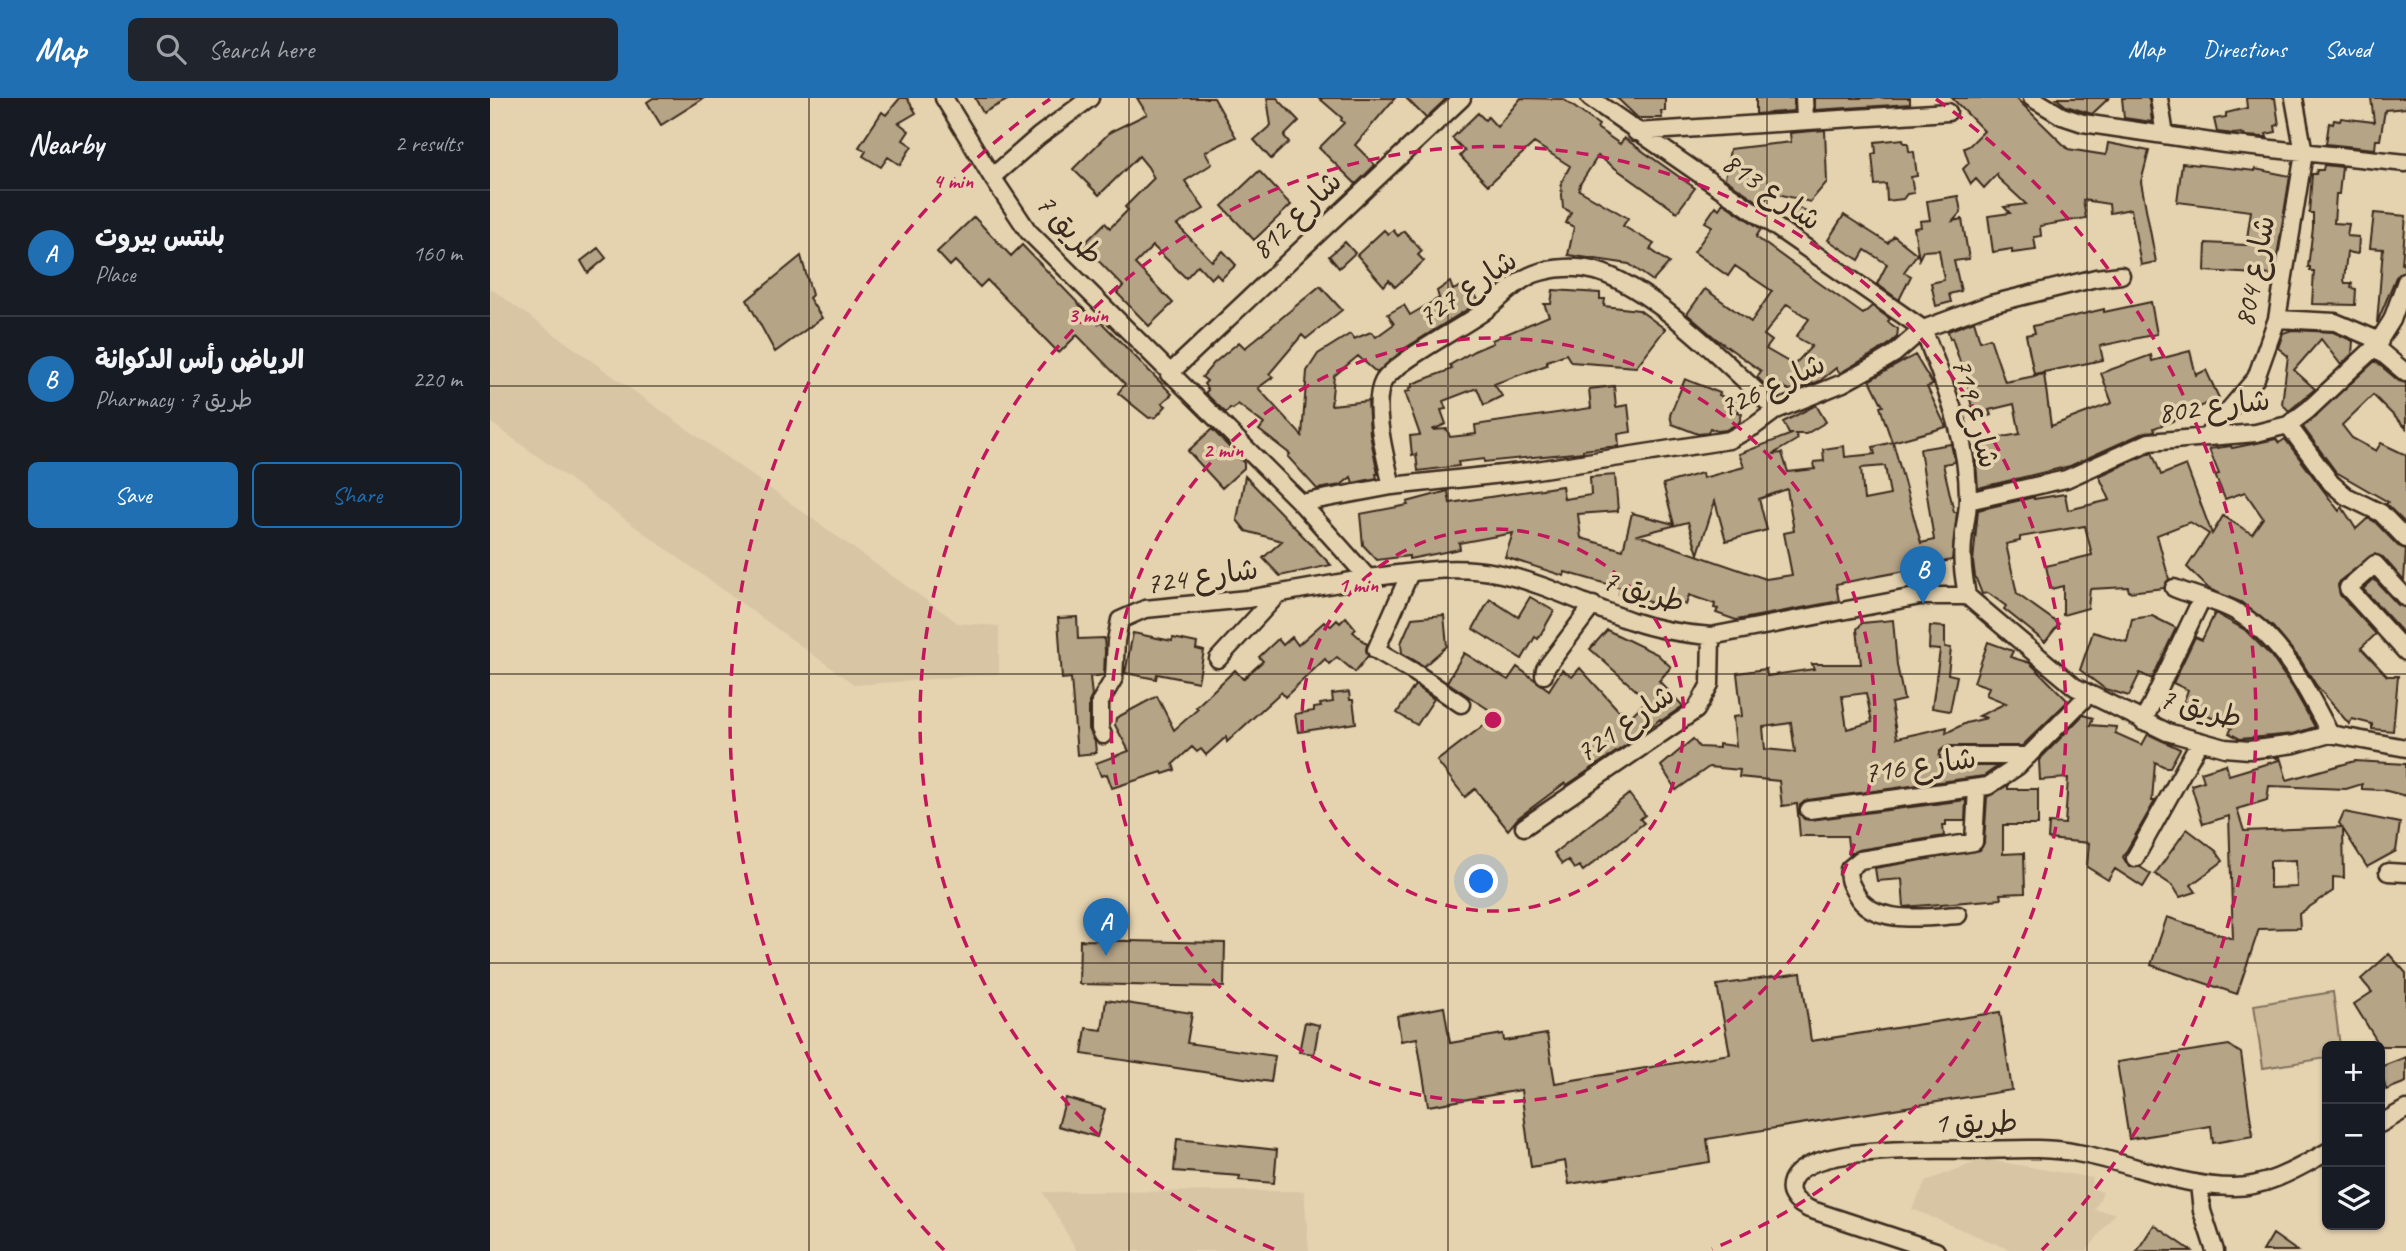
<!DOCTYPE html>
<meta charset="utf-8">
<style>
:root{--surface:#171b24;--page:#20242c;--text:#f1f3f6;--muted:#9ea1a6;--line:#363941;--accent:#1f6fb2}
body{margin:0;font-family:Caveat,"Playpen Sans Arabic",sans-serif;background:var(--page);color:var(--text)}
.controls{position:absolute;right:21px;bottom:21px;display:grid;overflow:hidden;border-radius:10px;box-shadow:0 2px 5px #0004}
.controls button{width:63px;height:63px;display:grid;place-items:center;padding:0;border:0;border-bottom:2px solid var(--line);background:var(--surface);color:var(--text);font:35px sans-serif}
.you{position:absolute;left:992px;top:784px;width:24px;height:24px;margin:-18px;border:5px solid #fff;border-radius:50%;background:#1a73e8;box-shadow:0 0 0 10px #1a73e833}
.badge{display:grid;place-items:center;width:46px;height:46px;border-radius:50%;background:var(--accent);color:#fff;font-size:23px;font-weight:700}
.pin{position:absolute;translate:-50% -58px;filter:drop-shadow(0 2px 4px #0008)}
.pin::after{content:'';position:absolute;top:37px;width:24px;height:21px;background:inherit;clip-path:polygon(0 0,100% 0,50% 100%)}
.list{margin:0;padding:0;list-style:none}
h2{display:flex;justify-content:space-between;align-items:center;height:91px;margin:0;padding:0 28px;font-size:30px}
h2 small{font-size:23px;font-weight:400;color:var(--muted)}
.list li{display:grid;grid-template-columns:46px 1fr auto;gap:21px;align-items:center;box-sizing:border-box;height:126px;padding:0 28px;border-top:2px solid var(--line)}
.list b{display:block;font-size:26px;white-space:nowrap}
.list p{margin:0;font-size:23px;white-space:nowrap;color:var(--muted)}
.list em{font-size:23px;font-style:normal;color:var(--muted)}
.actions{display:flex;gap:14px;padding:21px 28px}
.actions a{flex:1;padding:16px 0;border:2px solid var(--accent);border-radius:10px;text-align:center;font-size:24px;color:var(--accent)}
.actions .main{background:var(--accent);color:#fff}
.icon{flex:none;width:38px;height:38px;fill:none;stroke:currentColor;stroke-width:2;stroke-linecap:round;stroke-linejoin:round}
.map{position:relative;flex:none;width:1916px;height:1153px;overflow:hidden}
header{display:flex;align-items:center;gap:42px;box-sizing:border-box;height:98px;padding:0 35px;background:var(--accent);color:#fff}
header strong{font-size:33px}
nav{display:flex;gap:38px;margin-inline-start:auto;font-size:24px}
.search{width:490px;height:63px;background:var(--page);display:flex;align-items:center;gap:18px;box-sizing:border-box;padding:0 24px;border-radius:10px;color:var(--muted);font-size:26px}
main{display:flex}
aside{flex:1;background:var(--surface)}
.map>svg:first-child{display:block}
.built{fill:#d7c5a4}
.green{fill:#c9b798;stroke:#82705b;stroke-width:2}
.building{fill:#b6a487;stroke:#3b2a1e;stroke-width:2;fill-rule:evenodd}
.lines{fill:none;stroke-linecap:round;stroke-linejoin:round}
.minor-casing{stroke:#3b2a1e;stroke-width:21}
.minor{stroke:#e5d3b0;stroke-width:16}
.grid{fill:none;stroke:#3b2a1e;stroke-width:2;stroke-opacity:0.55}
.ring{fill:none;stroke:#c2185b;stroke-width:3.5;stroke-dasharray:12 9}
.labels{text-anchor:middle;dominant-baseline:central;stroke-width:7;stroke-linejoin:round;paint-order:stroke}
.street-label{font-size:30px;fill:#3b2a1e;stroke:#e5d3b0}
.centre{fill:#c2185b;stroke:#e5d3b0;stroke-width:3.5}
.ring-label{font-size:21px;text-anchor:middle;font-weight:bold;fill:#c2185b;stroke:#e5d3b0;stroke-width:7;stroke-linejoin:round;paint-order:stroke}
</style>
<header>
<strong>Map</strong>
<div class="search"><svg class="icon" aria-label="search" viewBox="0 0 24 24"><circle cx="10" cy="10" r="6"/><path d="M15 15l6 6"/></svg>Search here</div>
<nav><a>Map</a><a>Directions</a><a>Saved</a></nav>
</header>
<main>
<aside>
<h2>Nearby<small>2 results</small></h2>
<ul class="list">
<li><span class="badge">A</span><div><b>بلنتس بيروت</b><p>Place</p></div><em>160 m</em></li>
<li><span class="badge">B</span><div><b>الرياض رأس الدكوانة</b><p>Pharmacy · 7 طريق</p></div><em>220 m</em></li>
</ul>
<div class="actions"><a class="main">Save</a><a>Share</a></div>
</aside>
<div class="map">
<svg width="1916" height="1153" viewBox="0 0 1916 1153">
<rect width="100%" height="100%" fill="#e5d3b0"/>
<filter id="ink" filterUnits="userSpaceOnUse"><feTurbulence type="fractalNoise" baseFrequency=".0143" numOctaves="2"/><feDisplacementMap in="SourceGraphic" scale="14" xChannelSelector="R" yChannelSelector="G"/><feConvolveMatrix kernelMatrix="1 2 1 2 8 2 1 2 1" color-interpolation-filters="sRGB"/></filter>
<g filter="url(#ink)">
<path class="built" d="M0,190l468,335 41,3v48l-144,11 -365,-263z
M1494,1061l109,19 -2,10 12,4 -8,18 20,3 -28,38h-74l-101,-42 14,-28z
M814,1093l5,60h-232l-34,-59z"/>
<path class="green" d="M1843,894l7,54h-13v12l-64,10 -9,-63z"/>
<path class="building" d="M163,0h51l-43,27 -14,-23z
M410,0h7l9,15 -17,10 10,8 -6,9 9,6 -12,19 -12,-8 -7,10 -18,-11 3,-5 -7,-4 23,-35 4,3z
M485,0h36l-28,15z
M647,0h77l22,39 -31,15 7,12 -27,17 19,28 -27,16 35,36 11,-10 13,14 -15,14 -5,-5 -5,5 -13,-14 -12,13 -33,-32 -18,18 38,39 -24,23 -32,-33 6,-7 -40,-41 22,-22 5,5 18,-18 -3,-3 29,-29 -6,-11 -9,-11 -40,39 -26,-26 37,-37 37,-18z
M777,0h10l22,23 -15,15 5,6 -18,17 -17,-19 17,-15z
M829,0h76l-40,47 20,20 -19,19 -37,-36 25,-25 -3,-3 1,-2z
M916,0h41l-21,20z
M1031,0l42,1 36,26 -2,3 23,16 4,-6 71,50 -18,24 -79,-56 -18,28 -1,6 49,28 -5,8 31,18 -4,5 19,14 -16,18 -24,-17 -61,-9 6,-28 -8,-4 5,-11 -8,-4 -2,-25 9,-17 -36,-23 -46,42 -28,-29 5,-5 -13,-13 26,-25 7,7 3,-3 9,10z
M1127,0h48v13h-4l1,7h-24z
M1266,0h38v13l-38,3z
M1325,0h95v6l-95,6z
M1462,0h64l52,51 38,6 2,-12 41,8 -8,31 15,80 -15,3 -10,-56 -21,4 -1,-9 -26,-4 3,18 -46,8 1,10 -7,1 2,13 -24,3v-4l-19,3 -5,-36 22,-3 -6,-6 22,-3 -28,-26 -1,-4 -13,14 -8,-9 -5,5 -8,-15 6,-6 -5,-15 5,-2 15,-15z
M1566,0h53l-17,16 -26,-8z
M1632,0h27l3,24 -28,-4z
M1756,0h29l4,27 -4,1 1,6 -10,2 1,3h-4l-18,-1 -3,-3 -8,1 -17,-2 -3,-13 12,-2v-4l21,-5z
M1881,0h35v10l-21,2 -5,30h-4l-1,9 -49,-5 3,-21 4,1 1,-4 6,1 1,-3 33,4z
M1335,32l2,52 -17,20 -40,-10 -7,13 -38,-26 5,-30 61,-7 -1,-9z
M1413,41l1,4h4l1,8 5,1 3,24 -6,1 3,16 -7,1 -4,5 -16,2 -1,-17 -11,1 -3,-31 4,-1 -1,-11z
M1692,65l73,8v-2l35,7 -16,99 -69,-4 1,-28 40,2 5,-34 -74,-9z
M1834,67l18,2 -3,27h-3l-2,29 15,1 -2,12 12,1 -1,17 -11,-2 -3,28 1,3h7l-1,5 5,1 -1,16 -43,-1 2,-33h-4v-4h-2l5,-39v-15h-4l3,-39h4l1,-4h6z
M769,73l32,34 -37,35 -32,-34z
M1468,98l3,16 -8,9 9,-2 7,40 -15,2 7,30 -12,3 2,8 -15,4 -5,-23 13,-3 -5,-30 -16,1 -4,8 -5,-31 7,-1 -1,-6 10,-1 -3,-19z
M1233,105l38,26 -5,8 66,48 41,29 9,-8 18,13 -2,3 10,7 -1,8 -9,8 -48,28 -4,-5 -16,13 -28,11 -17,-10 -5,8 -13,-13 4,-6 -46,-33 -28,-24 18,-25 46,33 21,-31 -37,-25 -7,10 -34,-24 18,-26 -7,-4 11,-16 3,3zM1297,206l22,15 -13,18 16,9 -18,19 -28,-16 6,-8 -8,-6z
M1308,109l15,9 -11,16 -14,-9z
M1884,115l32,3 -4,48 3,2 -1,5 -8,6 -19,46 6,-74 -13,-1z
M1354,117l44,28 6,-7 23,18 -13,18 7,4 -12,24 -22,-16 10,-20 -22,-14 -6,10 -31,-20z
M484,119l37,39 11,-11 76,79 3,-2 71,72 -10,9 4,3 -10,11 -7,1 -31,-25 7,-9 -48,-49 -18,18 -72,-73 -7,7 -25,-26 -5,5 -13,-14z
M894,132l4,4 5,-4 5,6 6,-5 18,20 -4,4 6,6 -29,26 -6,-7 -5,6 -27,-31z
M855,144l10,11 -16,15 -10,-12z
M108,150l8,10 -18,15 -7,-12z
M311,158l11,39 -3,3 13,20 -47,34 -28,-52z
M960,184l3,8 16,-7 10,19 -72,45 -30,26 -19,-17 -24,20 -3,29 37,-4 2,33 8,40h-2l1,4 -24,5 -2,-6 -10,8 -24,4 -29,-32 2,-3 -31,-24 5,-6 -26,-20 -5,5 -3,-1 -4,5 -21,-20 3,-3 -4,-6 3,-3 -5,-4 12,-14 25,-21 6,6 75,-62 22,24 -36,29 -4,-4 -33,39 4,3 -15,11 44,48 5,-65 11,-17 32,-20 4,5 17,-7 5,5 18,-13 -6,-10 16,-9 6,10 29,-17 -2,-7z
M1063,192l47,3v6h5l-1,7 35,4 26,19 -29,38 -65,-5 -5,-8 -19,7v4l-53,19 8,12 -18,9 -7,-17 -34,13 3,8 -5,1 5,14 -14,6 15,-1 3,8 26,-3 -1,-9 116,-17 -2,-19 25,-3 2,21 12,-2 3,27 -13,2 1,12 -36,4v2l-9,1 -90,9v-3l-26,3 1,4 -41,5 -2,-17 -4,1 -2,-19 10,-1 -15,-43 5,-1 -1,-3 3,-1v-3l40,-15 -2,-4 24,-14 19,-8 -1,-3 57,-24 -5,-12h7z
M1661,204l6,32 -57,12 3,14 -69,14 -8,-39 9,-2 -2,-7 71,-17v3z
M1484,223l6,20 10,-3 15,44 39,-8 7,52 61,-23 -11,-30 50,-18 1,6 38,-10 6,24 10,-5 13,28 -26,12 1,3 -40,15 1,3 -10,1 -75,34 -92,22 -2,-26 2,-21 42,-7 -6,-30 -25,6 2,5 -16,5 -5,-21 2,-1 -20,-60 -2,1 -2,-8z
M1802,232l41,2 20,9 -1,13 -11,11 -20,-26 -27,31 21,19 -26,22 -7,-7 6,-48 -10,-8 5,-15z
M1425,257l18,30 -6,2 19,40 -54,15 -12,-35 3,-1 -13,-26z
M1885,263l24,20 7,2v45l-33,-33 -31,30 10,13 24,13 5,-8 25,12v69l-20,-20 2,-2 -52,-30 -33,-45z
M1195,281l35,14 -1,2 16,7 -2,3 7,2 -2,5 4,2 -3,9 -13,7 -8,1 -8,-3 -2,5 -10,1 -26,-10 -2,-9z
M1326,307l10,17 -20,12h-11l3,5 -25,15 9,-1 6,19 27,-3 -1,-7 10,-1 -1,-12 21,-3 1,11 30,-3 -2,-7 20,-5 28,101 13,-3 -14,-91 31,-5 4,18 -12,2 11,48h3l-5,48 -14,3 1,3 -34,7v-2l-69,13 3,17 -103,19 -20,-7 2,-4 -4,-1 1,-4 -26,-9 -3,10 -20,-7 -4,12 -14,-5 2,-3 -31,-8 2,-6 -56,-16 -1,4 -59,-19 8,-24 -54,10 1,6 -51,10v-3l-32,4 -14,-15 -3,-31 48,-9 -1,-3 41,-11 2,12 112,-17 2,13 27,-4 -1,-18 25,-2 3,36 -40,3 3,24 42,12 9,-37 42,11 -11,-40 39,-11 1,5 41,-11 -5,-13 53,-20h-3l-6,-12zM1395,368l5,29 -26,5 -3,-32zM1297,391l7,42 -10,2 8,42 -26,4 -128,-44 50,-13 10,32 17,-53 11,40 41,-11 -8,-31z
M722,331l32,34v5l-22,20 -34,-37z
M1786,341l3,4 6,-4 54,72 3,-4 14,22 12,-11 7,4 23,24 8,3 -2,32 -21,-24 -9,-3 -33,26 -3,5 2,10 36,39 -15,14 26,28h11l-5,55 -21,-2v-5l-20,-5 -3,5 -33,-39 -16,-26 -27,-32 -32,-25 -32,-13 -22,-22 22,-33 -19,-12 -33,13 12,44 -5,9 -35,4 -1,-5 -38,2 -2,19 -25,7v-29l-12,3 -5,-23 46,-11 -7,-29 -65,11v4l-14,3 11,50 42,30 -14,18 -41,-33 2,-3 -18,-13 -6,1 -7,-18 -2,-14 5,-52 56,-13v2l31,-5 3,16 42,-10 -11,-24 53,-24 9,23 25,-10 26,69 11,-18 29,18 11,-16 -18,-26 -20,7 -10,-24 4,-1 -10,-25 22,-3 1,2z
M755,378l86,89 -51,11 -17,-18 19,-17 -36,-10 -9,-11z
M1884,481l24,26 8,3v28l-43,-47z
M1040,499l24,14 -16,28 -3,-2 -13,22 -49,-30 17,-30 28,18z
M1725,515l30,17 26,26 22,32 22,39 -22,7 -53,5 -11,-6 3,-5 -34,-17 -1,3 -15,-8 6,-16 -15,-7 22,-46 7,3z
M954,517l3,31 -23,20 -22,-13 -1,-10 11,-25z
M1662,518l24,12 -24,51 -12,-6 -11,23 -24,-7 -25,-19 13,-38 34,10 5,-23z
M587,519l1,22 26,-1 1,13 -1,24 -14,2 2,19 -3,6v27l6,13 1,11 -19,2 -6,-77 -9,1 -4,-61z
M856,519l10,12 -3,3 14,12 -1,6 2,6 -13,16 -18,-15 -8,7 -4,-5 -40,38 -4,-5 -54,50 -1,-5 -20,18 -5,-6 -4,3 -5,-5 -19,17 2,6 -12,4 -1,-2 -50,16 -5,-14 -6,2 -5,-13 33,-12 -14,-26 1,-7 41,-22 17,34 24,-21 -2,-2 39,-37 8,9 20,-18 -4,-4 19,-18 5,6 9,-8 6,8 26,-23 7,4 6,-6 3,3z
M1403,522l4,45 7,35 -13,3 6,35 50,-11 -1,6 20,-10 21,-5 -8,-2 27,-13 -20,-8 3,-8 -15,-5 14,-40 25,9 -3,6 20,6 38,38 -46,45h-73l-9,5v10l8,5h50l-14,10 -176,24 -8,5 -1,7 5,7 6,1 156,-20 -1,21h-19v4h-3l1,11 -86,14 -9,4 -2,-18h-47l-3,-32 -15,2 -3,-25 -40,-4 1,-7 -31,-3 -33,23 -15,-24 32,-27 6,8 20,1v-4l17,2 -3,-29 9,-1 -5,-43 29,-4 1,7 47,-7 -2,-5h49l-4,-35 5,-6zM1376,595l6,29 -25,7 -5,-33zM1301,625l4,29 -30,-3 -2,-22z
M1440,528l15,1v20l6,1 -3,26 9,2 -7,35 -18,-3 8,-58 -11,-1z
M1117,532l50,24 14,13 -12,14 24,25 -22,15 -1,-2 -16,14 -77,52 -2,-2 -47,35 -10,12 -33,-41 -10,8 -28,-36 60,-46 -50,-33 17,-29 44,27 9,-13 32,23 13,-20 10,7 8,-9 40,44 1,-2 8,8 18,-18 -57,-51z
M643,535l39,8 1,-3 24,5 -1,6 8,2 -6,31 -41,-8 -1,5 -31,-6z
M925,587l19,14 -17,26 -20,-12z
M859,594l1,8h3l3,23 -58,9 -3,-18 19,-3v-3l7,-1 -1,-3 13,-2 -1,-8z
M1593,617l10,3 -3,7 26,2 -1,6 27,12 6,-11 32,15 -10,18h-5l-10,-5 -3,39h3l-32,56 6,10h11l11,7 -8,13 -28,-18 -7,11 -21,-13 2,-24 -41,-4 1,-16 16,1 3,-46 -28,2 -1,-20z
M1785,659h5l7,23 68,-19 51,3v32l-23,-6 -21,-1v-5l-16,5 -77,-3 -2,14 -30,9 7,22 98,-4 -3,-4 5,-11 56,11 -4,28 -29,16 -24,-38 1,49 -11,-1v14l-34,23 1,14 -41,1 -22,65 -86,-29 16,-48 66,22 -4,-123 -26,8 -12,-39 13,-4 -3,-9 25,-8 3,11 50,-15zM1806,762l1,27 -27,1v-27z
M1518,687v4h30v36h-35v29l21,-1 1,40 -25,1 1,5 -97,8 -2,-28 -25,2 -2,-13 105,-18 4,-7 3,-46z
M1139,696l16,21 -5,4 4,4 -61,48 -4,-5 -5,3 -6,-9 -6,4 -8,-11z
M1697,731l29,22 7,10 -32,24 5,7 -16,5 -7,-11 -18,-12z
M590,842l145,3 -1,44 -145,-3z
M1899,856l17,19v73h-26l-26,-42 18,-12 -11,-13z
M1311,875l10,68 189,-29 12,78 -305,49 3,23 -141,22 -4,-23 -34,6 -10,-77 -93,16 -11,-68 -16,3 -4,-25 47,-9 6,36 53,-9 1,7 43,-7 8,49 175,-29 -13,-69z
M616,902l86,13 -5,30 88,13 -4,26 -189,-28 4,-26 16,2z
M815,924l14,3 -5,29 -15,-2z
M1739,947l12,8 12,83 -40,7 -2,-17 -82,13 -12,-77z
M1916,959v25l-20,8 -6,-23z
M576,1000l39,11 -8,28 -39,-11z
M687,1041l100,11 -3,33 -35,-3 1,-4 -66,-5z
M1664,1127l38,26h-55z
M1783,1136l24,17h-34z"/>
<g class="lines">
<defs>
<path id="minor" d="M454,0l48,79 36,54 273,272 67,75c47,-6 87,-14 133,-4 46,10 88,33 131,47 26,9 52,13 79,15l209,-40h47l108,91 92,45 58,16 24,2 46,-6 35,-10 76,14
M1100,0l333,231
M1314,0l1,22
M1542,0l30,18 21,7 142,21 181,19
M1669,0l6,37
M1146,34l312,-20
M502,79l47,-41 51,-38
M1787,221l58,3 45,19
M1433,231c21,54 46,111 45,171 0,14 -4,28 -5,42 -2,19 1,36 4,54
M1885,249l31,26
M679,276l293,-276
M1798,327l43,58 15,13 35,17 25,26
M1716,339l50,-59 21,-59 27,-166 -10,-55
M902,388c-6,-25 -21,-81 -9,-104 10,-19 78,-54 100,-70 16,-11 32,-31 51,-38 19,-7 43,-8 62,-3 57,16 136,98 180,139
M1478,403l98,-22 83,-37 107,-9 32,-8 20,-15 67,-63 17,-27 14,-39
M811,405l91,-17 138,-15 199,-31 24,-13 23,-17 67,-27 31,-17 20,-12 29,-25 68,-25 105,-26 25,-3
M920,475l-34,77 38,22 47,32
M1684,490c20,8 43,13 61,23 46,26 72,78 95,123
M1916,500l-31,-34 -27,24 58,64
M728,561l60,-65
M1054,577l1,-6 48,-64
M1653,624l59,-124
M613,637l-3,-6v-27l14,-24 2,-37 4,-21 25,-11 102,-10 121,-21
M1459,658h79
M1319,712l179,-24 30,-20 70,-71
M1034,729l172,-117 14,-26 1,-48
M1645,760l65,-117
M1898,774l18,1
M1468,817c-31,2 -85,11 -102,-21 -5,-9 -9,-15 -7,-25l11,-9 114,-18 3,-54
M1890,1026l26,-15
M1709,1086l3,27 13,40
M1446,1153l-127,-42c-6,-3 -12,-6 -16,-13 -3,-4 -3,-10 -1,-15 15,-37 145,-31 179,-31 34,0 72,-4 106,3 53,9 103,34 156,34 35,0 65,-19 94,-35"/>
</defs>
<use href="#minor" class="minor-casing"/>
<use href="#minor" class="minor"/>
</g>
</g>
<path class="grid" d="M319,0v1153M639,0v1153M958,0v1153M1277,0v1153M1597,0v1153M0,288h1916M0,576h1916M0,865h1916"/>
<g class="ring">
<circle cx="1003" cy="622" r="191"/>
<circle cx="1003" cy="622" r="382"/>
<path d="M784 1151A573 573 0 1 1 1222 1151"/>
<path d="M454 1152A763 763 0 0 1 560 1M1446 1A763 763 0 0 1 1552 1152"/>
</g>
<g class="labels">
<g class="street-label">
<text transform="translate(1282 93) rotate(35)">شارع 813</text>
<text transform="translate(806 117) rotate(-44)">شارع 812</text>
<text transform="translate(580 131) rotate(48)">7 طريق</text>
<text transform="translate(1764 173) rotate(-79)">شارع 804</text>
<text transform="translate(977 190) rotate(-34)">شارع 727</text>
<text transform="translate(1282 287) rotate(-25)">شارع 726</text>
<text transform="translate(1724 308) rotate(-7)">شارع 802</text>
<text transform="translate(1486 315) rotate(75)">شارع 719</text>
<text transform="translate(712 478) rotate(-8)">شارع 724</text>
<text transform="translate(1154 493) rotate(17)">7 طريق</text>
<text transform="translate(1711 610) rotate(15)">7 طريق</text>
<text transform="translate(1135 625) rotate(-35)">شارع 721</text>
<text transform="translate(1430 667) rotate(-8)">شارع 716</text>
<text x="1486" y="1024">طريق 1</text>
</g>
</g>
<circle cx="1003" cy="622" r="10" class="centre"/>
<g class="ring-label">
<text x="463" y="90">4 min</text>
<text x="598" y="224">3 min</text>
<text x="733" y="359">2 min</text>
<text x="868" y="494">1 min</text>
</g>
</svg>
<div class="controls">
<button>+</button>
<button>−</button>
<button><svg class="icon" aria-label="layers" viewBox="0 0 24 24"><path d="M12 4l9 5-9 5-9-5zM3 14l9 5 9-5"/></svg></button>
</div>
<div class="you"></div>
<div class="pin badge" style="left:616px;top:858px">A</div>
<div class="pin badge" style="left:1433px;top:506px">B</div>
</div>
</main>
